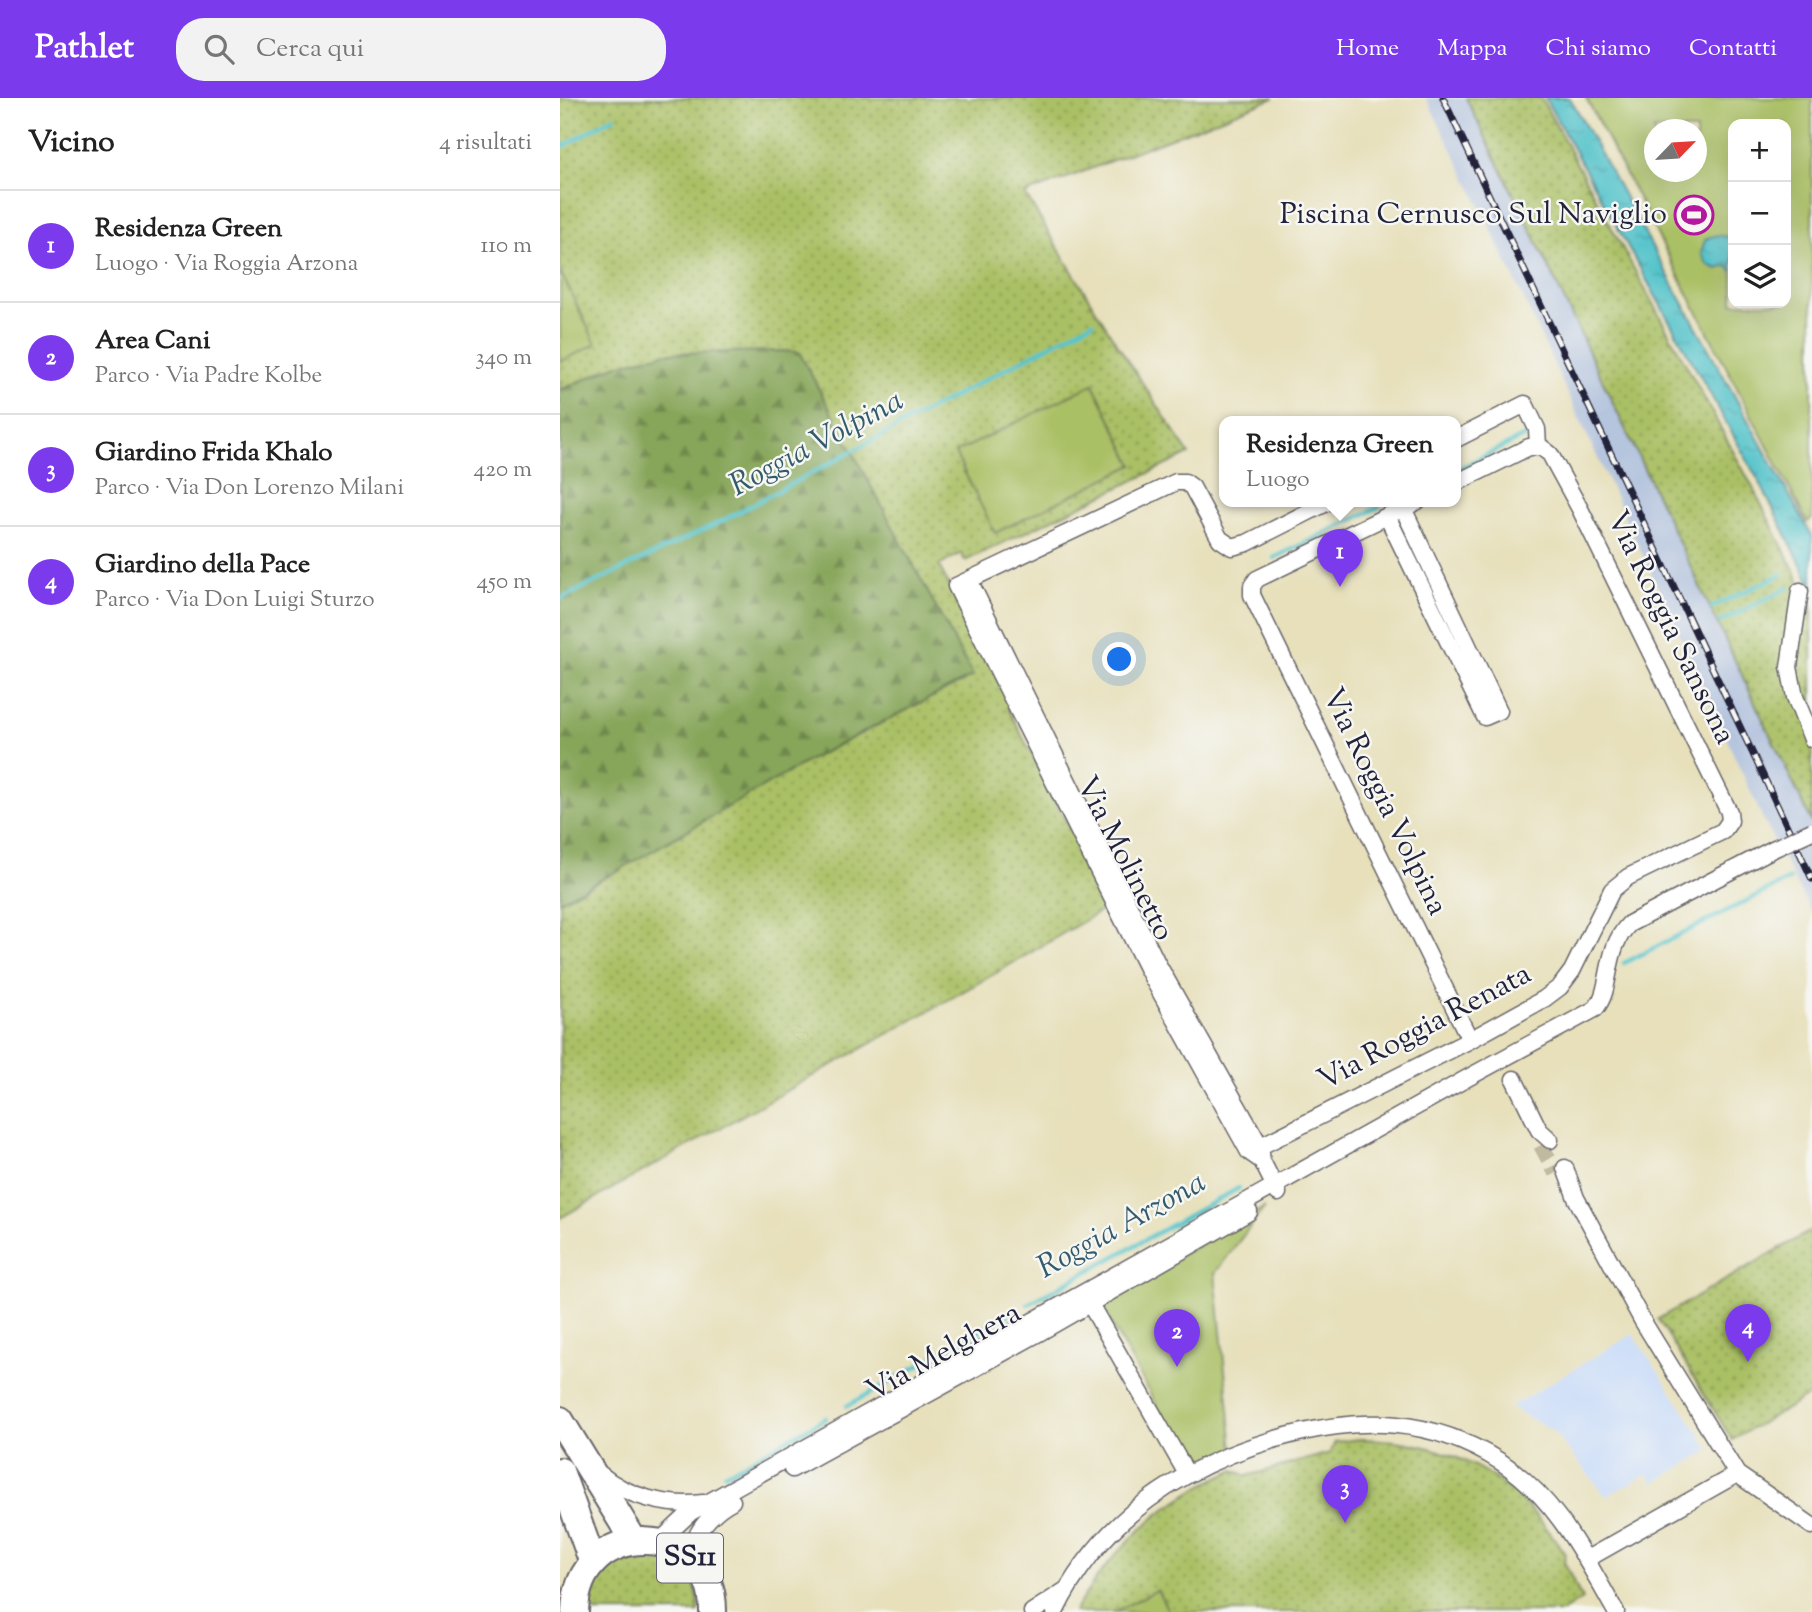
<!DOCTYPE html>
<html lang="it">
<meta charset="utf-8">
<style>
:root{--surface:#fff;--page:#f2f2f2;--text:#222;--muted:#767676;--line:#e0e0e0;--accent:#7c3aed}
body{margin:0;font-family:"Sorts Mill Goudy",serif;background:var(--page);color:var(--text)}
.controls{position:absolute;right:21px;top:21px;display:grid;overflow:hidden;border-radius:14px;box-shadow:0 7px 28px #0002}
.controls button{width:63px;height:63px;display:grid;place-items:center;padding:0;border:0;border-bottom:2px solid var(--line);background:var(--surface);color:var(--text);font:35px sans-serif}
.compass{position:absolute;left:1084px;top:21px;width:63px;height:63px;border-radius:50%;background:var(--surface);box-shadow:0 7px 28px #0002;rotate:65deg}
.you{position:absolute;left:560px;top:562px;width:24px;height:24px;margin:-18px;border:5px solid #fff;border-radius:50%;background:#1a73e8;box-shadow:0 0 0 10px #1a73e833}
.badge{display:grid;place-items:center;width:46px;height:46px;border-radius:50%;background:var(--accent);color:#fff;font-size:23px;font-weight:700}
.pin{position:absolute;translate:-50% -58px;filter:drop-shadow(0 2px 4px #0008)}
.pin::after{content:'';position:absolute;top:37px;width:24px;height:21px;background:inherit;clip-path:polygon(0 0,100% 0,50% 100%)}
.popup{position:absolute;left:659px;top:318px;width:242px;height:91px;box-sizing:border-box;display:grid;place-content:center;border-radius:14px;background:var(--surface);filter:drop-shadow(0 2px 5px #0005);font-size:23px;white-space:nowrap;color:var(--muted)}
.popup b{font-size:26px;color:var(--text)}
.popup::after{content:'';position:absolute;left:50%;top:100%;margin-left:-14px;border:14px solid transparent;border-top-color:var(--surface)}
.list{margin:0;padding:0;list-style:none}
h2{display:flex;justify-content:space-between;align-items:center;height:91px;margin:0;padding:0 28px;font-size:30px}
h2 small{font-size:23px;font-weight:400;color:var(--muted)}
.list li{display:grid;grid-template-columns:46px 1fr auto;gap:21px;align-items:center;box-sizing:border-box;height:112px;padding:0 28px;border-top:2px solid var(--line)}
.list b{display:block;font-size:26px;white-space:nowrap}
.list p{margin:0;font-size:23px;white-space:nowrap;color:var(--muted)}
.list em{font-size:23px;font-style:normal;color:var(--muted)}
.icon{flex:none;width:38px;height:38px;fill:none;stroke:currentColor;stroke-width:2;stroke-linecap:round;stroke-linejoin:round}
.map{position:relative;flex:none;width:1252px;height:1514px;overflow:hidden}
header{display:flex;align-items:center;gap:42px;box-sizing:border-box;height:98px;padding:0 35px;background:var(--accent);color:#fff}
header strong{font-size:33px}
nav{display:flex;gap:38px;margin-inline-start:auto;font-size:24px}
.search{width:490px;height:63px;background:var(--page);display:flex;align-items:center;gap:18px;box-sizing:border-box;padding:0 24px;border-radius:28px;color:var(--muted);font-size:26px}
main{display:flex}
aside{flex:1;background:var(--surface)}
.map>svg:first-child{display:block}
.built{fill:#c9dcf9}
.railway{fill:#b6c5de}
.grass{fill:url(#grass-dots);stroke:#667150;stroke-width:2}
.forest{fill:url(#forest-firs);stroke:#54644a;stroke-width:2}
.garden{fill:#aac065;stroke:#667150;stroke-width:2;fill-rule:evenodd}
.water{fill:url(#water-ripples);stroke:#3c7383;stroke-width:2}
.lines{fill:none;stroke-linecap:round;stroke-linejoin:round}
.stream{stroke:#56c4cb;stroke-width:4.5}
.street-tunnel{stroke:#c0baa1;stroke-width:16;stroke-dasharray:16 8;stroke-linecap:butt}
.street-casing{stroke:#676468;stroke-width:19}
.primary-casing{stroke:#676468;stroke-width:30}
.street{stroke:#fff;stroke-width:16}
.primary{stroke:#fff;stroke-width:26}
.rail-casing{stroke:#22223b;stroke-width:7}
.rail{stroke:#f6f6f2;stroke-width:4.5;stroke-dasharray:13;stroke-linecap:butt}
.street-bridge-casing{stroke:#676468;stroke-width:19;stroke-linecap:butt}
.street-bridge{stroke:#fff;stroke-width:16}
.labels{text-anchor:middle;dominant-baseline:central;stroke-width:5;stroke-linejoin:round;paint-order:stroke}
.shield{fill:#f6f6f2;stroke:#626272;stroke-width:2}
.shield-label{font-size:28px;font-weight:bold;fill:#22223b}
.poi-label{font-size:30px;fill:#22223b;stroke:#f6f6f2;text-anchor:end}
.street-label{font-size:30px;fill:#22223b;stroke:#f6f6f2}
.water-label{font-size:32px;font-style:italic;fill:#345b6d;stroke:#f6f6f2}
</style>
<header>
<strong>Pathlet</strong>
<div class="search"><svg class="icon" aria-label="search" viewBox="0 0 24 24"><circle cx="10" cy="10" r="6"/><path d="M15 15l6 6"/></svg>Cerca qui</div>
<nav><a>Home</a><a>Mappa</a><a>Chi siamo</a><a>Contatti</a></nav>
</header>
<main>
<aside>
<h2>Vicino<small>4 risultati</small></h2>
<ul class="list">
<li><span class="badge">1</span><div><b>Residenza Green</b><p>Luogo · Via Roggia Arzona</p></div><em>110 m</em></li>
<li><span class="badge">2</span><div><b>Area Cani</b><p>Parco · Via Padre Kolbe</p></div><em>340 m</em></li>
<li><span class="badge">3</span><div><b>Giardino Frida Khalo</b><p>Parco · Via Don Lorenzo Milani</p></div><em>420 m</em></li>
<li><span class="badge">4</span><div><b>Giardino della Pace</b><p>Parco · Via Don Luigi Sturzo</p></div><em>450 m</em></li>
</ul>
</aside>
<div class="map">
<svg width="1252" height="1514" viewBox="0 0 1252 1514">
<defs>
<pattern id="grass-dots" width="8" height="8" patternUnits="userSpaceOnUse" patternTransform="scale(1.75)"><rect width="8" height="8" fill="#aac065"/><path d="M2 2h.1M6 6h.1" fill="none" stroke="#8a9c54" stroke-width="1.8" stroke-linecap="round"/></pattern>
<pattern id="forest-firs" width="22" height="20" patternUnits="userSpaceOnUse" patternTransform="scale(1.75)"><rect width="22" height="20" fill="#87a65a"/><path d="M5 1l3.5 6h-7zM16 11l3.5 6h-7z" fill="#6e874c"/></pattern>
<pattern id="water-ripples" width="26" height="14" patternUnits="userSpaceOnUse" patternTransform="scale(1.75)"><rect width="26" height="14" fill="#56c4cb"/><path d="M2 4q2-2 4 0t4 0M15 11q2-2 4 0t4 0" fill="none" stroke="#4ba8af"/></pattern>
</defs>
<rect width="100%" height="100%" fill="#f6f6f2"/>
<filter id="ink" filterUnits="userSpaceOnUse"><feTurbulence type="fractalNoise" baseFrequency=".0143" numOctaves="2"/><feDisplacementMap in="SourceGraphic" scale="14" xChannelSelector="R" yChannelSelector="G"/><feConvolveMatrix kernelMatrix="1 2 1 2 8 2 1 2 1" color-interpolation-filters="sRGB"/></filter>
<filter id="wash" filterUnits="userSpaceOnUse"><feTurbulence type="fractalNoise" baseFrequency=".00686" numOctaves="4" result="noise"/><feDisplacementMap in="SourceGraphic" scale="28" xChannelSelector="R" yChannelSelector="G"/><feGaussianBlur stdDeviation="1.57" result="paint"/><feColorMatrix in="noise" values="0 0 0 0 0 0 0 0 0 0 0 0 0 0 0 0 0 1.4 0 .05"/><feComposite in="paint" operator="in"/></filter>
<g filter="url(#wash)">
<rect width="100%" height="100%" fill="#e7e0bb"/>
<path class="built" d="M1073,1236l77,116 -57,33 -5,-9 -42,22 -53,-65 -43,-24z"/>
<path class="railway" d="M866,0h40l66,134 280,591v91l-48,-93 -105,-231 -178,-383z"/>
<path class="grass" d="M0,0h714l-249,96 85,139 79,121 -224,107 -4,-8 -22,13 73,140 -4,2 101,198 -113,67 -436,245z
M906,0h75l211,388 60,120v217l-280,-591z
M1252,1132v164l-80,46 -74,-121z
M800,1341c91,0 156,39 205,115l-1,8 18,37 -20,13h-488c39,-65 90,-113 160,-142l13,6 83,-23 5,-11z
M79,1455c36,5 60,18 60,59h-111c6,-34 16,-50 51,-59z"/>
<path class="forest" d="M220,253l19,1 174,324 -158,81 -205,118 -50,26v-511l57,-25 49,-12z"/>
<path class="garden" d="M1026,0h226v421l-5,3zM1173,26h53v179h-53zM1094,32h42v42h-42z
M1,175l35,71 -36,18v-88z
M533,286l40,81 -138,68 -40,-80z
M705,1109l-50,66 18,176 -41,19 -93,-166z
M597,1492l12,22h-55z"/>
<path class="water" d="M985,0h25l232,420 10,18v50l-51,-101z
M1173,136v38l-5,-6 -11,3 -10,-5 -6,-11 4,-13c12,-9 20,0 28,-6z"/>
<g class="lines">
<path class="stream" d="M2,49l52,-30
M896,372l73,-36
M714,460l105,-51
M0,501l164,-79 369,-198
M1152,509l70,-33
M1160,524l69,-35
M1064,865l166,-84
M468,1206l211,-116
M287,1308l165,-93
M165,1376l101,-56"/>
</g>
</g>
<g filter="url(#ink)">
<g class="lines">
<path class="street-tunnel" d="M981,1047l15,28"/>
<defs>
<path id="street" d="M896,341l69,-35 12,25 1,17
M858,403l-161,78 -5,7v9l218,445
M827,418l98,201 14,-6 -96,-203
M409,482l188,383 103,183 2,15 16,32
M1240,493l-11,76 6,30 17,42
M954,981l25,51 11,10
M689,1054l221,-112 74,-41 16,-12 12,-16 40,-81 16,-13 95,-46 7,-10 -1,-9 -149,-303 -30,-55 -9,-7h-12l-73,36
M702,1063l-13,-9 -102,-184 -191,-382 220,-104h9l7,5 28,52 12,8 15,-4 83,-42
M1005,1070l11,30 66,122 95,154 75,52
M526,1199l101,177
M232,1371l245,-135 212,-122
M40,1376c27,23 68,33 103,29
M99,1444l32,-30 780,-436 124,-67c18,-19 8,-58 34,-85l144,-75
M1027,1461l150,-85
M135,1465c0,-6 -2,-13 -1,-18 3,-18 24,-37 38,-44
M472,1514l34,-22
M495,1514c46,-95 130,-148 228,-175 78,-21 148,-20 218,25 56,37 83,94 115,150"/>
<path id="primary" d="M0,1322l74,121
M0,1373l33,92
M15,1514c2,-96 139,-93 138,0"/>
</defs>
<use href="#street" class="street-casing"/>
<use href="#primary" class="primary-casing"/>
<use href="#street" class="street"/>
<use href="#primary" class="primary"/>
<defs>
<path id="rail" d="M883,0l369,781"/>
</defs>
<use href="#rail" class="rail-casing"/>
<use href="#rail" class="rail"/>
<defs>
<path id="street-bridge" d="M1213,751l39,-18"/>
</defs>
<use href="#street-bridge" class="street-bridge-casing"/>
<use href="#street-bridge" class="street-bridge"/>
</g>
</g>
<defs>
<symbol id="stadium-ring" viewBox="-11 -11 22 22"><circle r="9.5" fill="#f6f6f2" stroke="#b5179e" stroke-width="1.5"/><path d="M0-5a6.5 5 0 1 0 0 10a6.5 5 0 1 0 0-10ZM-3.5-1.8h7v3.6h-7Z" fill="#b5179e"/></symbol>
</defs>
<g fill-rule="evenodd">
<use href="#stadium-ring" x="1112" y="95" width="44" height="44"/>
</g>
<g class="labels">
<rect class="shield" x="97" y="1435.5" width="66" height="49" rx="5"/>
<g class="shield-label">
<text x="130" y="1460">SS11</text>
</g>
<g class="poi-label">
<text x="1107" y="117">Piscina Cernusco Sul Naviglio</text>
</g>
<g class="street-label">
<text transform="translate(1110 530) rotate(64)">Via Roggia Sansona</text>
<text transform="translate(824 704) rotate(64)">Via Roggia Volpina</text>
<text transform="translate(564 761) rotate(63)">Via Molinetto</text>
<text transform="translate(865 930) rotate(-28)">Via Roggia Renata</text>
<text transform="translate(384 1255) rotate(-29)">Via Melghera</text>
</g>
<g class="water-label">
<text transform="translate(257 346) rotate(-28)">Roggia Volpina</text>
<text transform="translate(562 1128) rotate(-29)">Roggia Arzona</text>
</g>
</g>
</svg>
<div class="controls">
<button>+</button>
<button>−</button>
<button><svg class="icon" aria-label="layers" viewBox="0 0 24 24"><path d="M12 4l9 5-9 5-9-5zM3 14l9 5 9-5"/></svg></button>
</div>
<svg class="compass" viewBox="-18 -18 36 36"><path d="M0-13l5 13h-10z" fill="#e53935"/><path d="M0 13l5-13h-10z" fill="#767676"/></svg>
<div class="you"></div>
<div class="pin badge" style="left:780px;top:489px">1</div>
<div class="popup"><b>Residenza Green</b>Luogo</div>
<div class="pin badge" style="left:617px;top:1269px">2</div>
<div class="pin badge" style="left:785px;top:1425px">3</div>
<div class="pin badge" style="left:1188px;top:1264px">4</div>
</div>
</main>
